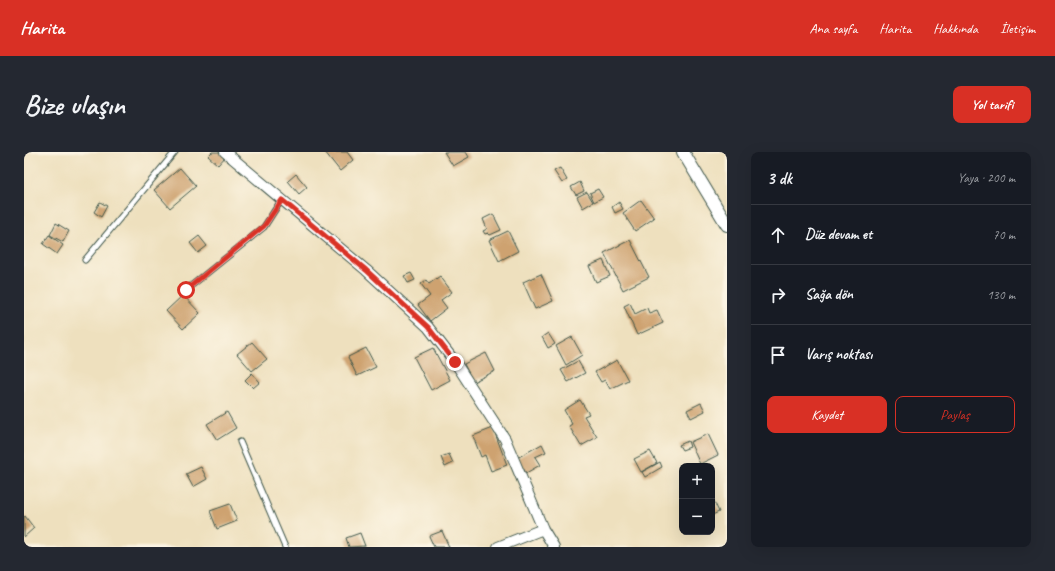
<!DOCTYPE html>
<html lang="tr">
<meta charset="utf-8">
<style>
:root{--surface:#171b24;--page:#242831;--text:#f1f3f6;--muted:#9ea1a6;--line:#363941;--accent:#d93025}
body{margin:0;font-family:Caveat,sans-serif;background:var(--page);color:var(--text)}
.controls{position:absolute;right:12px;bottom:12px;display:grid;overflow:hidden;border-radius:8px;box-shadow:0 4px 16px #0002}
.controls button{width:36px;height:36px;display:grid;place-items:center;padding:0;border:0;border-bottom:1px solid var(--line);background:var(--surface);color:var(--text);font:20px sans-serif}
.stop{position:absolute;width:12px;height:12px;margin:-9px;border:3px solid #d93025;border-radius:50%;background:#fff}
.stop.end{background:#d93025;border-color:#fff;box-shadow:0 1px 4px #0008}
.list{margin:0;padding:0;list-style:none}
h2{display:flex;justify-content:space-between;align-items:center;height:52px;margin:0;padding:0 16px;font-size:17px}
h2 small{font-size:13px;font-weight:400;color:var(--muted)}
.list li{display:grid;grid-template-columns:26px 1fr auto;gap:12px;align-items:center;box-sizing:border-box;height:60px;padding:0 16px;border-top:1px solid var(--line)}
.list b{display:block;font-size:15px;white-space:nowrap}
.list em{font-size:13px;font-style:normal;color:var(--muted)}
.actions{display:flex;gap:8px;padding:12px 16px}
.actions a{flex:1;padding:9px 0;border:1px solid var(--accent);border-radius:8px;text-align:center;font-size:14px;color:var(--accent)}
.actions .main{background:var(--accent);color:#fff}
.icon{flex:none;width:22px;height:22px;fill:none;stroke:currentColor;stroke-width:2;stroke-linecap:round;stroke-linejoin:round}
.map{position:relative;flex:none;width:703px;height:395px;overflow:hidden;border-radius:8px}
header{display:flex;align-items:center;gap:24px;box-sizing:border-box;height:56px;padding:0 20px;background:var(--accent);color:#fff}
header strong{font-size:19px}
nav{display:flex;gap:22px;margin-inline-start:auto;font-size:14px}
.intro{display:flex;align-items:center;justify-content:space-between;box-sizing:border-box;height:96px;padding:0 24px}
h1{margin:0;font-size:28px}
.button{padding:10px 18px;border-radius:8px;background:var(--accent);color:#fff;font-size:14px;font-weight:700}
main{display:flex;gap:24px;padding:0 24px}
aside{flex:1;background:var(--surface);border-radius:8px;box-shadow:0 4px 16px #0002}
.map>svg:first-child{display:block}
.building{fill:#cea26f}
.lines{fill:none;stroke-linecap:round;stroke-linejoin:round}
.service-casing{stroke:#3e5549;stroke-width:7}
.minor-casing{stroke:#3e5549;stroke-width:12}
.tertiary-casing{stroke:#3e5549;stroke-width:14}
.service{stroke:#fff;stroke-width:5}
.minor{stroke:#fff;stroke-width:10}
.tertiary{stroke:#fff;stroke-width:12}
.route{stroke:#d93025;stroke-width:5}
</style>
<header>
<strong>Harita</strong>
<nav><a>Ana sayfa</a><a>Harita</a><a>Hakkında</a><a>İletişim</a></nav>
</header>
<div class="intro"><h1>Bize ulaşın</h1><a class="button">Yol tarifi</a></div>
<main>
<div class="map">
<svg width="703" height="395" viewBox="0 0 703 395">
<rect width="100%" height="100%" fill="#fcf5e5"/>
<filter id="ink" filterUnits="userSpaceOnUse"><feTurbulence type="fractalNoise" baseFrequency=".025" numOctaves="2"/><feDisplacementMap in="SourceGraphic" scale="8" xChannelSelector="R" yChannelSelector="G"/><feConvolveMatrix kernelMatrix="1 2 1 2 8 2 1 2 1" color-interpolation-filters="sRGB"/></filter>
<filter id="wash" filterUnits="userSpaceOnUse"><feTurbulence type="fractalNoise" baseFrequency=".012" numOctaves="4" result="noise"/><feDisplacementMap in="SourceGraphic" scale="16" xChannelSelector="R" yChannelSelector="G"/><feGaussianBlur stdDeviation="0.9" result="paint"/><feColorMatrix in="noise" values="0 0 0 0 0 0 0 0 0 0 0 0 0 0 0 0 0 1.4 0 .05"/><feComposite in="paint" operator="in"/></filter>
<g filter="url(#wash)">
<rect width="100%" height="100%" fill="#eee0be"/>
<g id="blocks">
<path class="building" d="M188,0h10l4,4 -8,9 -10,-9z
M301,0h22l6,8 -13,11z
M420,0h22l3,5 -16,9z
M156,16l16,18 -26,22 -16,-18z
M536,16l7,12 -5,3 -8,-12z
M272,22l11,13 -8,7 -11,-13z
M556,30l4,9 -8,4 -5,-8z
M574,37l5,8 -9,5 -4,-9z
M563,40l6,10 -10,6 -6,-11z
M617,48l13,18 -19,13 -12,-18z
M76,50l7,4 -6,11 -7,-5z
M595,50l4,7 -8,4 -3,-6z
M469,62l8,16 -11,5 -2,-2 -3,1 -2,-3 4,-2 -4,-10z
M32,71l13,8 -6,11 -13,-7z
M484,79l10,20 -19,10 -10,-21z
M25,83l14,10 -6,9 -14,-10z
M175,84l8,10 -9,7 -8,-10z
M606,88l19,37 -26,13 -19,-37z
M579,108l7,16 -14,6 -7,-16z
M387,121l4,7 -7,3 -4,-7z
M517,122l12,27 -18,8 -12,-27z
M416,124l12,16 -11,8 6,8 -17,13 -12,-16 12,-9 -9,-12 5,-4 3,4z
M159,143l17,18 -17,16 -17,-18z
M606,151l5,11 12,-6 2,5 8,-3 6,13 -26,12 -13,-29z
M524,181l7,11 -7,4 -6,-11z
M548,185l10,18 -16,10 -10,-19z
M228,190l15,17 -15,12 -15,-17z
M342,196l10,19 -19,9 -9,-19z
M409,196l17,32 -19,10 -17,-33z
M462,201l9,18 -22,11 -9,-18z
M593,208l11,20 -18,9 -5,-9 -4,2 -6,-10z
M554,209l7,12 -17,9 -7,-12z
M228,221l8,9 -7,6 -8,-8z
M556,248l9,14 -5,2 13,21 -16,9 -12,-20 3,-2 -8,-14z
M677,251l4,8 -14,7 -4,-8z
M203,260l9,16 -19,12 -10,-16z
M469,276l14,37 -16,6 -6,-16 -4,2 -8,-21z
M684,282l10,21 -18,9 -10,-22z
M664,289l2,6 -8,3 -3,-5z
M518,292l4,8 -11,5 5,8 -14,8 -9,-15z
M626,299l7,12 -16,9 -7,-13z
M425,302l4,9 -8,4 -4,-10z
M636,310l2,5 -17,10 -3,-5z
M177,315l6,12 -14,8 -7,-13z
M688,345l7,15 -7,3z
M206,352l7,17 -20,8 -7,-18z
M1,364l9,12 -10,9v-20z
M418,379l7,16h-15l-5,-11z
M336,381l5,13 -16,1 -3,-9z"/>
</g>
</g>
<g filter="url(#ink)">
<use href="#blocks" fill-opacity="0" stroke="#3e5549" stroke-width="1"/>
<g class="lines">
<defs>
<path id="service" d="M61,108l90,-108
M162,138l78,-63 18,-28
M216,290l45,105"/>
<path id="minor" d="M201,0l141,118 62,57 27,35 50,77 38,90 11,18
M474,395l45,-18"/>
<path id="tertiary" d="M659,0l44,73"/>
</defs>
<use href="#service" class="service-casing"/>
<use href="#minor" class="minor-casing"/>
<use href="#tertiary" class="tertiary-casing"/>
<use href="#service" class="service"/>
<use href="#minor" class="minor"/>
<use href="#tertiary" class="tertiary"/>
</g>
</g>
<g class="lines" filter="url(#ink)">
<path class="route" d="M162,138l78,-64 18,-26 84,70 62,57 27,35"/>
</g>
</svg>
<div class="controls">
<button>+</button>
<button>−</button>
</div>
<div class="stop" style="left:162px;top:138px"></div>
<div class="stop end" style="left:431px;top:210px"></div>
</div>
<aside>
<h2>3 dk<small>Yaya · 200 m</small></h2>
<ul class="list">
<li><svg class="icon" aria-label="ahead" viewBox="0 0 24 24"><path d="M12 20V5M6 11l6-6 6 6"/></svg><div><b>Düz devam et</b></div><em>70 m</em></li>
<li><svg class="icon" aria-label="right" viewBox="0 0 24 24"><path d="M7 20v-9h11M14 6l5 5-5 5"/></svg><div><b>Sağa dön</b></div><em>130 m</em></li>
<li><svg class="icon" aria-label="arrive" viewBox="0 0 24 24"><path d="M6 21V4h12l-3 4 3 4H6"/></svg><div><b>Varış noktası</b></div></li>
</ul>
<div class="actions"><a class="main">Kaydet</a><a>Paylaş</a></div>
</aside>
</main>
